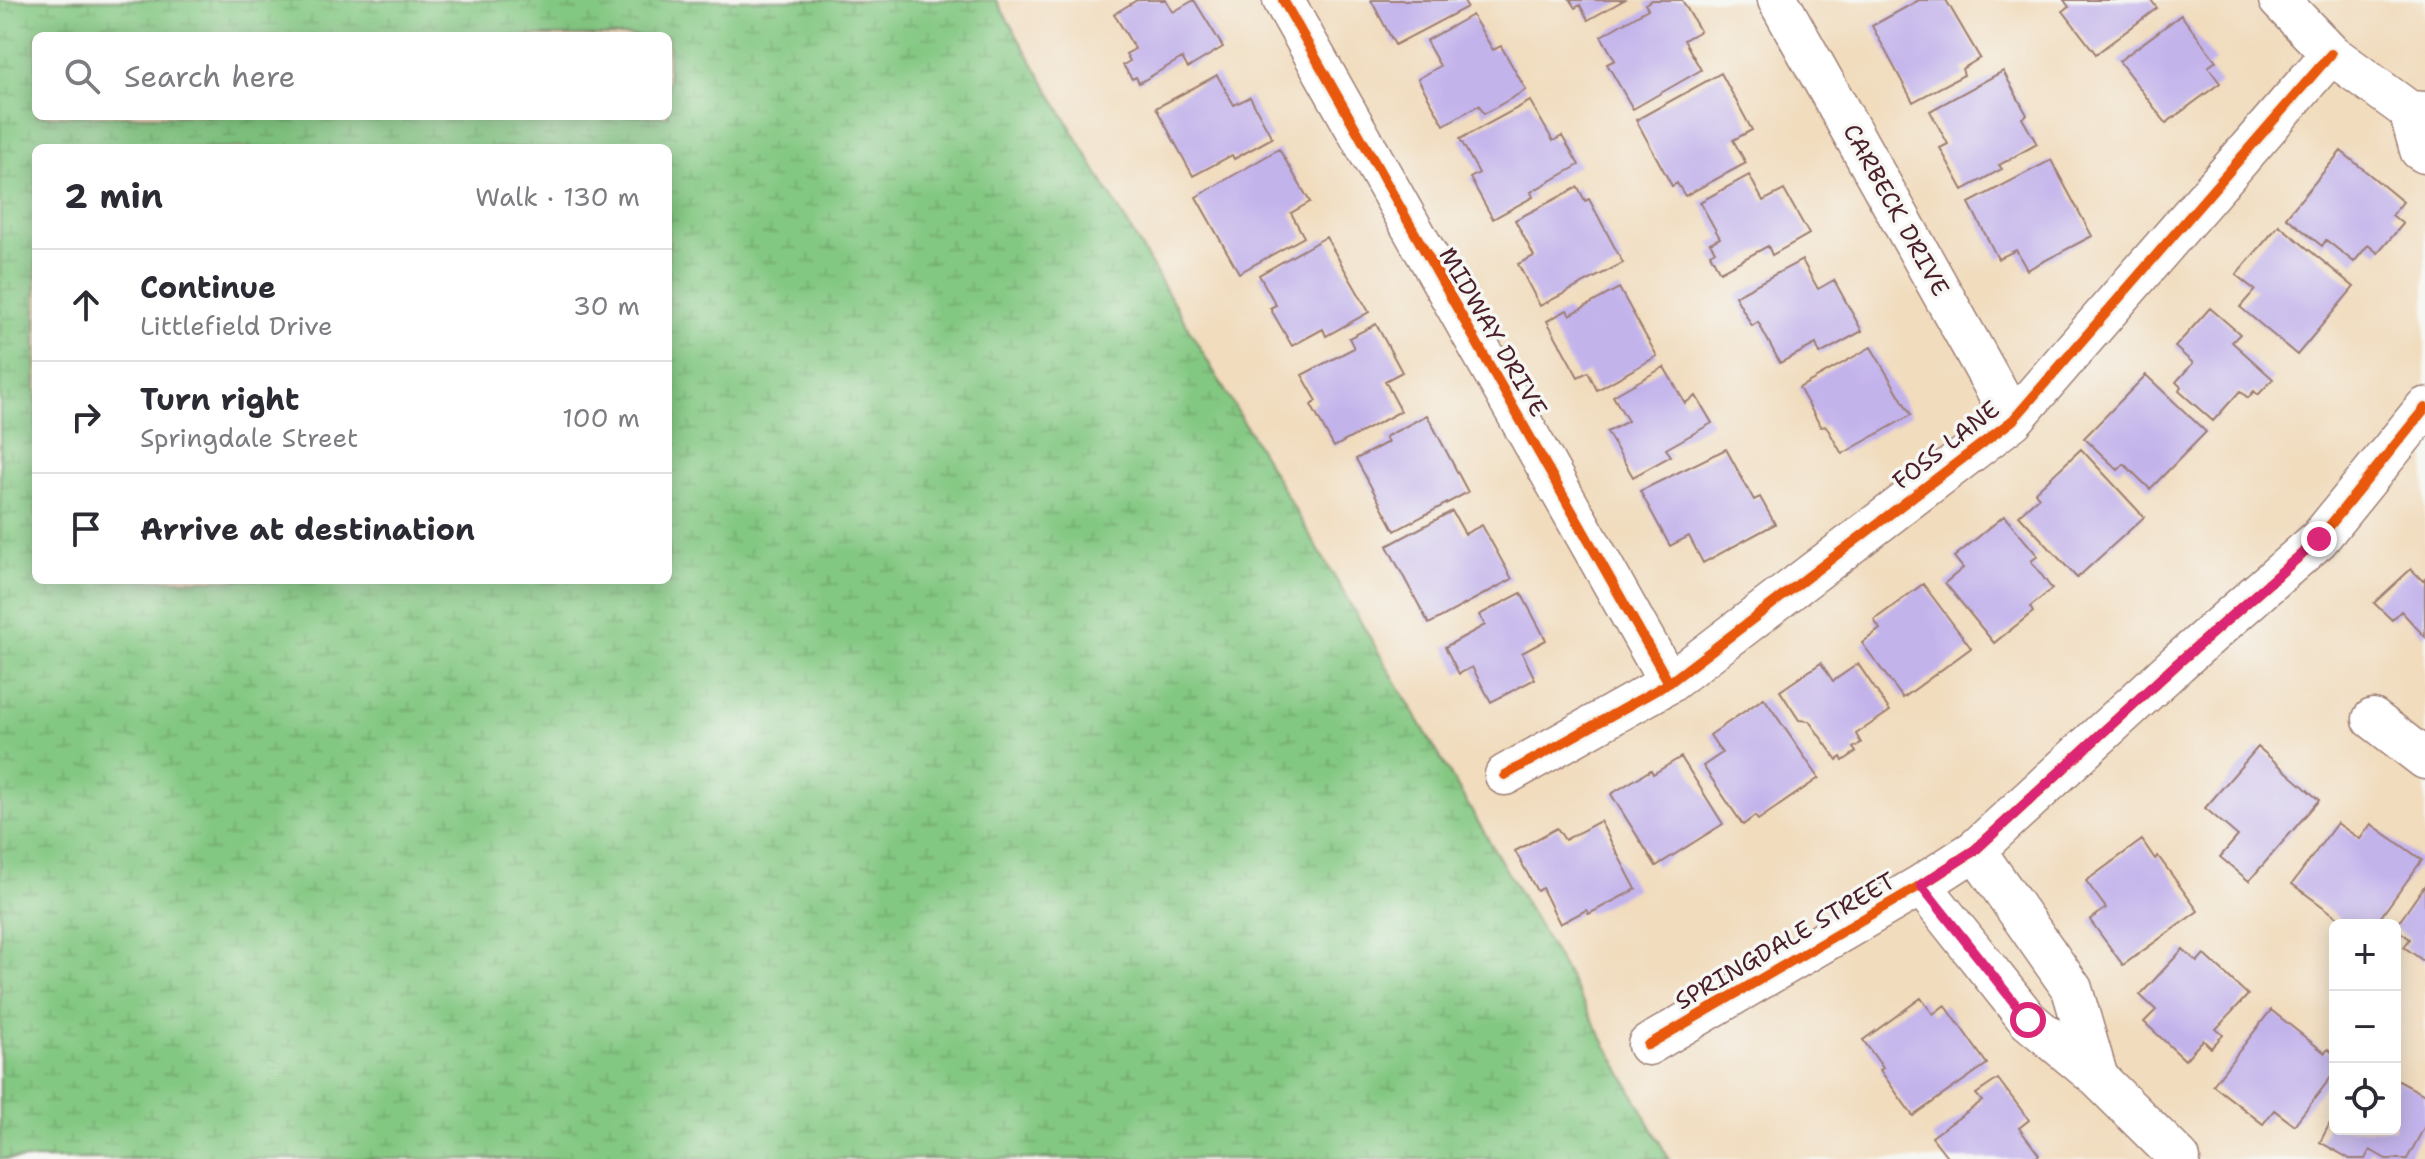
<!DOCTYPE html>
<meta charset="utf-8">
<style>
:root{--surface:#fff;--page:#f2f2f3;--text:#2b2b33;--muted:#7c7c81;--line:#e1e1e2}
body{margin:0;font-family:"Shantell Sans",sans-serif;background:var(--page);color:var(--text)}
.controls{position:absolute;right:24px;bottom:24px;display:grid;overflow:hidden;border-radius:12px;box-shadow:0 4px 20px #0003}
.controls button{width:72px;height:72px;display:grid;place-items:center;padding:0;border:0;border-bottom:2px solid var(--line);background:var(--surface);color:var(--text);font:40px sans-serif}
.stop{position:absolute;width:24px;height:24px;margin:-18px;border:6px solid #db2777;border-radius:50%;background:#fff}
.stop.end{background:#db2777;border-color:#fff;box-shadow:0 2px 8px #0008}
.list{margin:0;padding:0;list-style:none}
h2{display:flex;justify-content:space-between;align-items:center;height:104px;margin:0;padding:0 32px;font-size:34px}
h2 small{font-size:26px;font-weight:400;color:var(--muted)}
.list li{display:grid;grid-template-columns:52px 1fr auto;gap:24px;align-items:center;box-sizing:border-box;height:112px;padding:0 32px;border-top:2px solid var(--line)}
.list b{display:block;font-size:30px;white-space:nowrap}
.list p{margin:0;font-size:26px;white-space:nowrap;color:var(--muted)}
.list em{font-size:26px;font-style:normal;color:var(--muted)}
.icon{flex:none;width:44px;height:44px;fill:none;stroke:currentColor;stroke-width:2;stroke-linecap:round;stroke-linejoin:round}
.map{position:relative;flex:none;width:2425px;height:1159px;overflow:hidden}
.search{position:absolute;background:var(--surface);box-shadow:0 4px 20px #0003;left:32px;top:32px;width:640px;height:88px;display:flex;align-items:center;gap:20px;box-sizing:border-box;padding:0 28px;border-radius:12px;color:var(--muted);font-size:30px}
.panel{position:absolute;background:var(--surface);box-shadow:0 4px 20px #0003;left:32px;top:144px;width:640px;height:440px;border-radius:12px}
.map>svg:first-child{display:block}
.wetland{fill:url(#wetland-marsh);stroke:#667456;stroke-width:2;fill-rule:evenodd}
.building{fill:#c3b3eb}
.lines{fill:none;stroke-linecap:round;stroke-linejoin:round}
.minor-casing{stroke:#9e7e74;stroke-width:43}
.minor{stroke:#fff;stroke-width:40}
.cycleway-casing{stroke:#f6f6f2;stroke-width:15}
.cycleway{stroke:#e8590c;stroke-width:10}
.route{stroke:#db2777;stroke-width:10}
.labels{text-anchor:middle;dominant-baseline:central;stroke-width:7;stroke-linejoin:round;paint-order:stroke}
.street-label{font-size:24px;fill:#4a1f2b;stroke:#f6f6f2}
</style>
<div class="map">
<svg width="2425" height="1159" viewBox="0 0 2425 1159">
<defs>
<pattern id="wetland-marsh" width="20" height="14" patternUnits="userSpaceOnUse" patternTransform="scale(2)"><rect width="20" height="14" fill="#83c882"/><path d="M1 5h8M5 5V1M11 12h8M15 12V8" fill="none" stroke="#73ab70"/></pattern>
</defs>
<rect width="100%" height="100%" fill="#f6f6f2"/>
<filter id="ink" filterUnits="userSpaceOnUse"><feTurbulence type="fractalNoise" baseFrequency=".0125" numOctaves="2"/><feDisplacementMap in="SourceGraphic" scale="16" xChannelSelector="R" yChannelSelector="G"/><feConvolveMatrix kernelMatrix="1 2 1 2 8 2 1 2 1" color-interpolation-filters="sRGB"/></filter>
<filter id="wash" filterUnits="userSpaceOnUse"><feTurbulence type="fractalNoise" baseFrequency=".006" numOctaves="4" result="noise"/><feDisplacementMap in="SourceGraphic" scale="32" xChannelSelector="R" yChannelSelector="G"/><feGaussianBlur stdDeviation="1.8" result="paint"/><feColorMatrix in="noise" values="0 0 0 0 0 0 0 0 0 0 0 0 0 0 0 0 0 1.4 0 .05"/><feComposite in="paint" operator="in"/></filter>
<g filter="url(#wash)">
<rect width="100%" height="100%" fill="#f1dcbd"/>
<path class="wetland" d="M0,0h996l573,977 100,182h-1669zM36,36h632v80h-632zM36,148h632v432h-632z"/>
<g id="blocks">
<path class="building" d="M1137,0h29l7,12 21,-12 29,47 -35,21 -6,-10 -43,25 -3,-6 -4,2 -9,-14 7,-4 -4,-7 9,-5 -21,-35z
M1371,0h93l3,7 -72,38z
M1570,0h54l-36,20 -8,-15 -5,3z
M1652,0h30l18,31 -16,9 17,30 -68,39 -26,-45 8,-4 -14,-24 47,-27 -3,-5z
M1919,0h27l34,58 -18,11 2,6 -51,27 -41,-76z
M2064,0h87l6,8 -61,46 -33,-43 6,-4z
M1472,15l21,35 8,-4 25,44 -42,24 -5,-9 -35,20 -26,-46 22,-13 -14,-25z
M2181,15l35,46 -8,6 12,16 -54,40 -47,-62z
M2003,71l24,44 -5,3 15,26 -38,21 3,4 -39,21 -23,-42 8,-4 -18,-33z
M1721,73l31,57 -19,10 13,23 -61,33 -8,-13 -5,3 -36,-66z
M1217,75l17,30 16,-8 22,41 -38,21 -2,-4 -39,21 -37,-68z
M1530,101l23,40 9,-5 17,29 -48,27 2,5 -40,22 -23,-41 9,-5 -19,-34z
M1279,149l31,53 -19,11 13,24 -65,36 -43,-76z
M2341,151l62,51 -11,13 11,9 -25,29 -10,-8 -14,17 -28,-22 -4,6 -36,-29z
M2051,160l41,76 -65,34 -11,-20 -18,9 -29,-56z
M1749,175l14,26 21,-11 25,44 -37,21 -4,-9 -48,26 -10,-18 5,-3 -5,-8 10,-5 -20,-36z
M1578,187l7,14 4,-2 34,64 -83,43 -22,-42 16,-8 -19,-36z
M2279,225l75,62 -57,68 -57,-48 15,-17 -19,-15z
M1326,237l43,75 -43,24 -3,-7 -31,17 -22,-38 6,-3 -17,-30z
M1802,260l16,29 16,-9 28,51 -42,23 -4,-10 -36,19 -22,-41 -6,4 -17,-30z
M1619,288l38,68 -60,34 -9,-18 -10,5 -31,-56 20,-11 3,5z
M2210,308l30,26 -8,8 41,37 -15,16 -4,-4 -6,7 -8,-7 -27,30 -34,-30 2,-4 -5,-5 17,-19 -18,-16z
M1376,324l26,48 -17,9 16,30 -67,36 -23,-42 6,-4 -15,-26 52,-27 -5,-10z
M1871,347l40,68 -69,39 -16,-28 -5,1 -22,-39z
M1664,367l21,36 11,-7 16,27 -46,26 5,7 -38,21 -26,-45 21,-11 -15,-25z
M2146,375l60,57 -56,57 -26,-25 -6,6 -34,-32z
M1427,415l41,77 -73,39 -39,-72 32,-17 -3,-5z
M1726,449l28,51 6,-3 15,27 -72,39 -14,-27 -19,10 -30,-55z
M2081,449l63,68 -67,61 -58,-63 20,-18 -4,-5z
M1452,511l13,23 17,-9 30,54 -83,45 -42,-78z
M2004,516l34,40 -7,5 21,28 -22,18 3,5 -39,31 -49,-60 18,-15 -9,-11z
M2411,569l12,12 2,-2v58l-24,-26 -9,9 -18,-17z
M1923,584l48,64 -68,50 -41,-55 18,-14 -6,-9z
M1521,593l25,47 -24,13 13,26 -44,23 -19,-35 -13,7 -14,-27 40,-22 -6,-10z
M1821,663l12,18 25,-17 32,47 -34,23 5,9 -8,5 3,4 -13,9 -2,-4 -4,3 -28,-39 -10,-1 -19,-29z
M1764,698l55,80 -61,42 -3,-4 -12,9 -40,-59 19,-13 -12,-18z
M2258,747l61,53 -70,81 -29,-24 18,-21 -33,-28z
M1681,757l42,67 -67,42 -45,-72 40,-24 2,4z
M1600,821l36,68 -47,25 -3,-4 -26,14 -18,-36 -5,3 -22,-40 42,-23 8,12z
M2337,823l23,16 11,-15 51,36 -47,65h-27l-56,-41z
M2142,840l13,19 3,-3 40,55 -75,54 -33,-45 16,-12 -20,-27z
M2425,885v77l-21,-15 6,-8 -15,-11z
M2183,949l14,13 7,-8 44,41 -32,34 7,6 -12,13 -8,-8 -18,20 -41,-38 12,-12 -16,-15z
M1921,998l12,16 12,-9 42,59 -74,52 -33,-46 3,-2 -20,-28z
M2271,1010l54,43 3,-4 7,6v17l-41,53 -20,-15 -11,14 -50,-39z
M1998,1079l31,41 -10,8 20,27 -5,4h-85l-17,-22 50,-36 -6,-7z
M2395,1079l30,16v31l-18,33h-21l-16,-9 -5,9h-15l-30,-17 15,-28v15h60z"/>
</g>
</g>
<g filter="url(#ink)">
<use href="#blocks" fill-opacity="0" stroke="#9e7e74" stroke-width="2"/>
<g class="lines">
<defs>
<path id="minor" d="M1283,0l386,683
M1778,0l235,420
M2279,0l52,54 78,57 16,1
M2409,111l11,39 5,3
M2373,719l52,40
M1505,775l164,-92 344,-263 318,-366
M1921,885l107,135 70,58 -26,-89 -97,-139
M1648,1045l273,-160 54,-35 203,-187 141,-124 106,-131
M2098,1078l82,81"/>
</defs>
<use href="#minor" class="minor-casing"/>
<use href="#minor" class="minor"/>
<defs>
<path id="cycleway" d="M1283,0l386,683
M1505,775l164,-92 344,-263 318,-366
M1648,1045l273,-160 54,-35 203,-187 141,-124 106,-131"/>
</defs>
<use href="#cycleway" class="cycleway-casing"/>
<use href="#cycleway" class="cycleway"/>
</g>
</g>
<g class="lines" filter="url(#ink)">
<path class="route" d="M2028,1020l-107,-135 54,-35 203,-187 141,-124"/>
</g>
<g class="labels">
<g class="street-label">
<text transform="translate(1896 210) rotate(61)">CARBECK DRIVE</text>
<text transform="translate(1493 332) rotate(60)">MIDWAY DRIVE</text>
<text transform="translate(1946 445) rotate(-38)">FOSS LANE</text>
<text transform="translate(1785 941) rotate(-30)">SPRINGDALE STREET</text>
</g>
</g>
</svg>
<div class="controls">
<button>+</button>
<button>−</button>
<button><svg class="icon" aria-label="locate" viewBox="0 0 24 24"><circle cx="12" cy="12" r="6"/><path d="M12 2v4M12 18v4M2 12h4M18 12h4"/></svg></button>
</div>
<div class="stop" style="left:2028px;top:1020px"></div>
<div class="stop end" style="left:2319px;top:539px"></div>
<div class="search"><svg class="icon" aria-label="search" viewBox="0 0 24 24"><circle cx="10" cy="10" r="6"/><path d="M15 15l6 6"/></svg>Search here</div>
<section class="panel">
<h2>2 min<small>Walk · 130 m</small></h2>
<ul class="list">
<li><svg class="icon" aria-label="ahead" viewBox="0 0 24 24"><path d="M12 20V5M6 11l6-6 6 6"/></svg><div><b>Continue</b><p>Littlefield Drive</p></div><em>30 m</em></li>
<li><svg class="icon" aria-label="right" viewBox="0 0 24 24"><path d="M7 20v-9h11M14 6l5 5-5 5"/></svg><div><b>Turn right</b><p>Springdale Street</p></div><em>100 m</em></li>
<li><svg class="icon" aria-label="arrive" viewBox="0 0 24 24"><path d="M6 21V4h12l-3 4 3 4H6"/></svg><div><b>Arrive at destination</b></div></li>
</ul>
</section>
</div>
